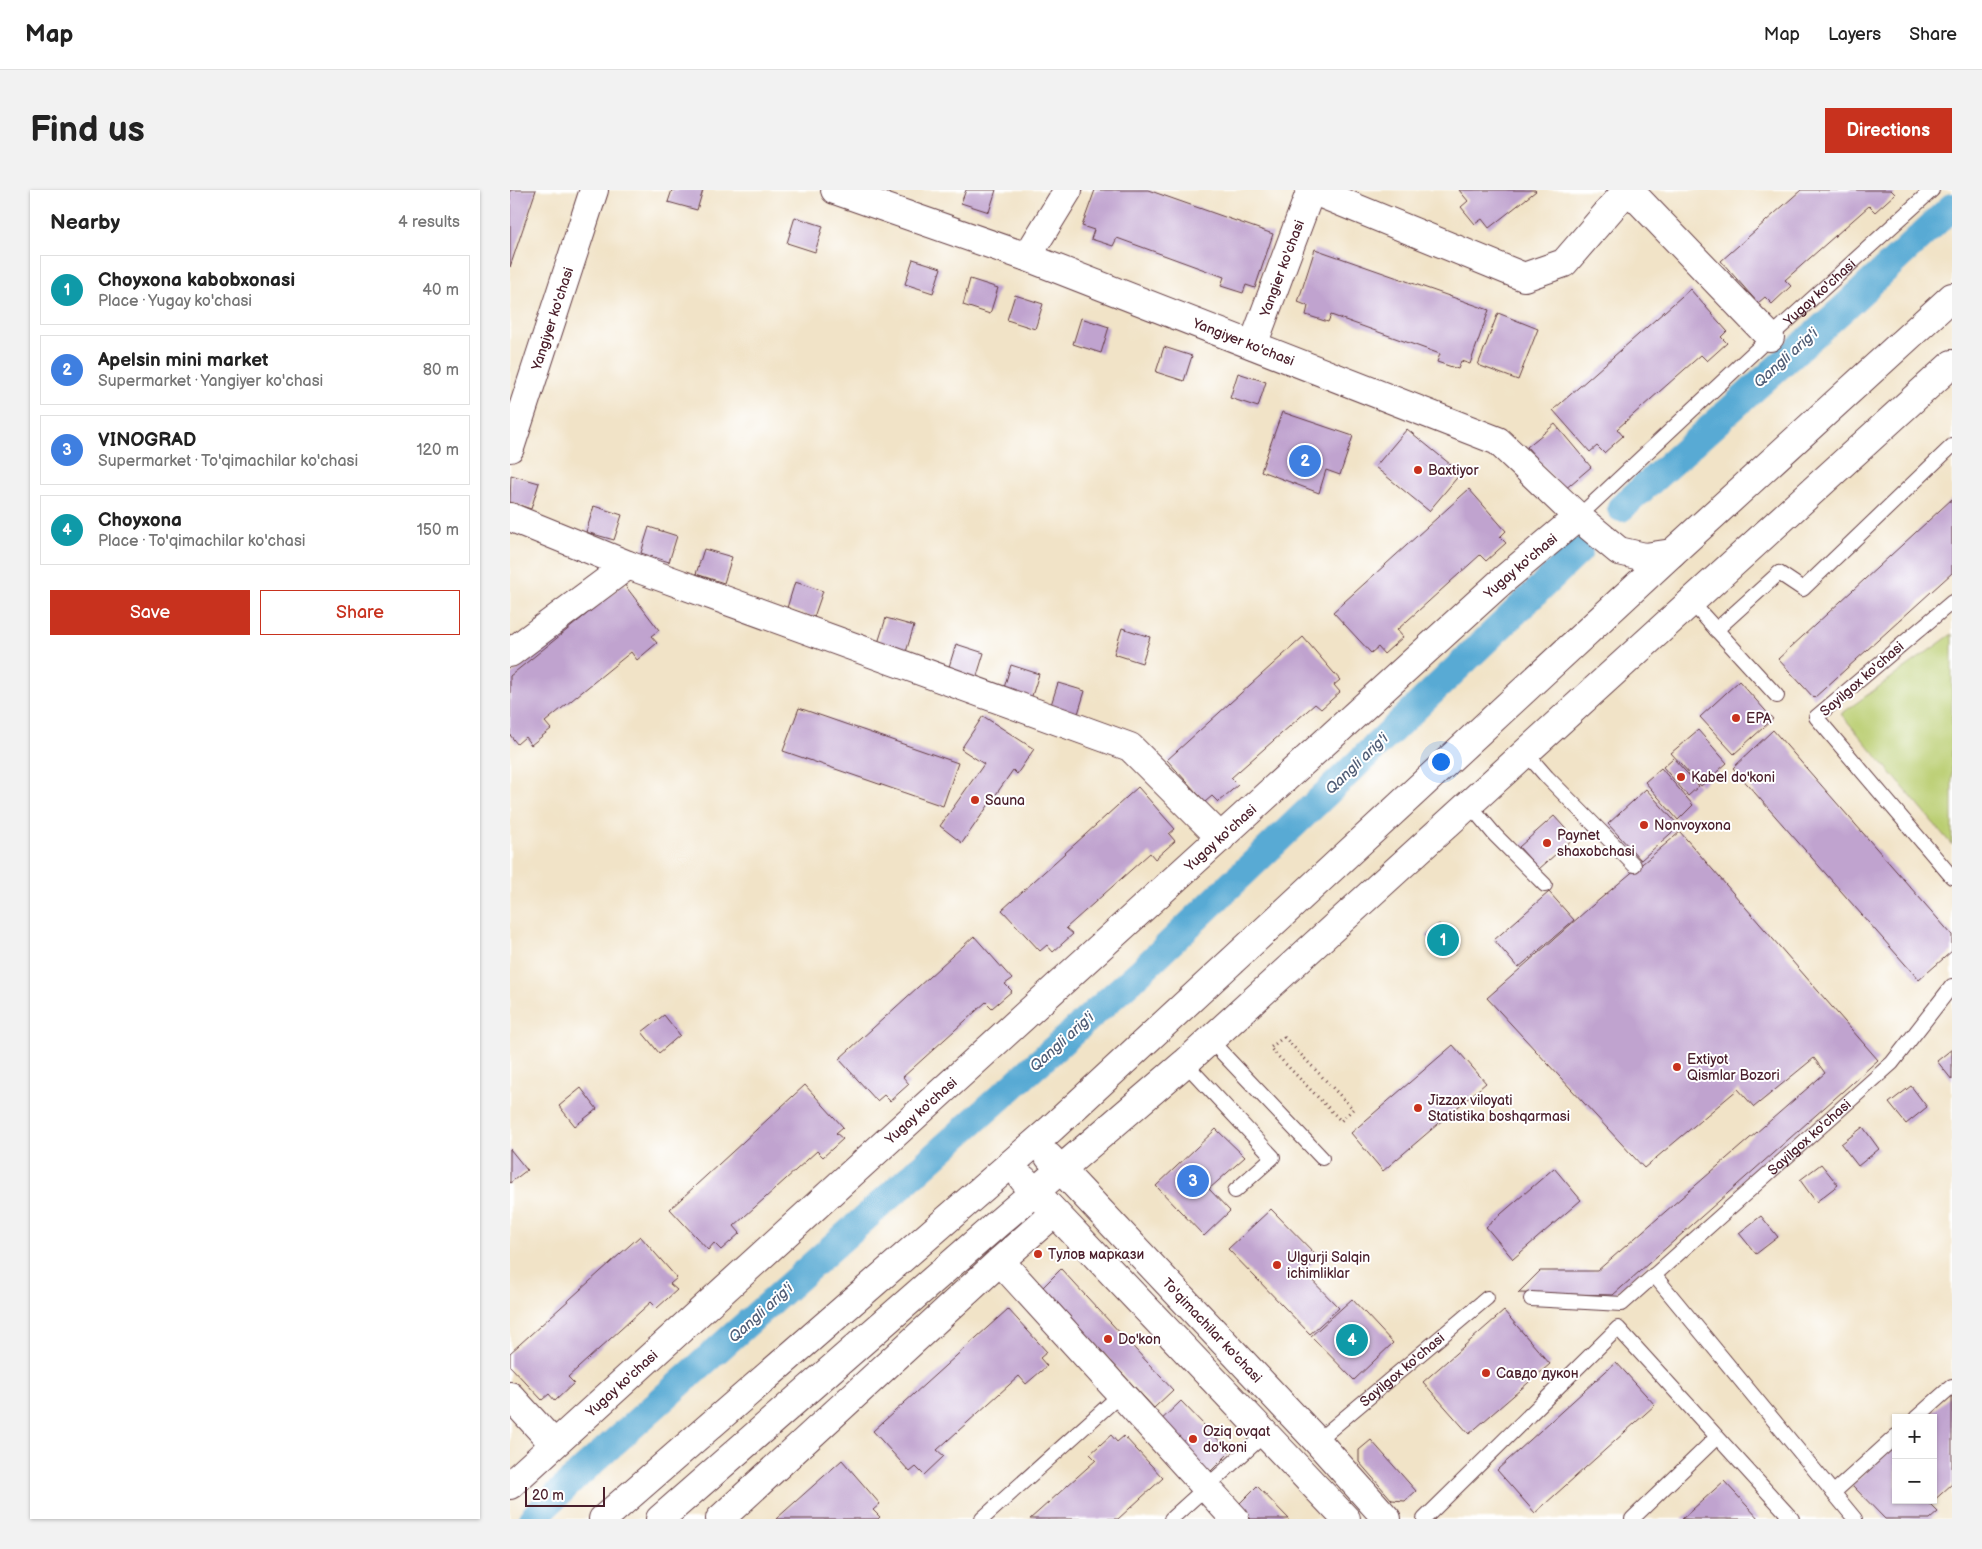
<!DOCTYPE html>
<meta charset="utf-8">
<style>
:root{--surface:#fff;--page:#f2f2f2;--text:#222;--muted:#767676;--line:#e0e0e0;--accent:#c8321e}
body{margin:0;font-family:"Balsamiq Sans",sans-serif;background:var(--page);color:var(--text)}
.controls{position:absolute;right:15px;bottom:15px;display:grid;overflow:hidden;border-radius:0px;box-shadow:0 1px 4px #0004}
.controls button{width:45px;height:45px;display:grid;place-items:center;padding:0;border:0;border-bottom:1px solid var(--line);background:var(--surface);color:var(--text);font:25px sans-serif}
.scale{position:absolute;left:15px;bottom:12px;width:80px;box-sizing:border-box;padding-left:5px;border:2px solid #4a1f2b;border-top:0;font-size:14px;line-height:18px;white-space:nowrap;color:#4a1f2b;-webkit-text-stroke:4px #fff;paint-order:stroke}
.you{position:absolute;left:930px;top:571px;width:18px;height:18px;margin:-12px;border:4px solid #fff;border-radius:50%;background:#1a73e8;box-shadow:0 0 0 8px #1a73e833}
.badge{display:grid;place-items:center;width:32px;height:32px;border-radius:50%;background:var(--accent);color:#fff;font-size:16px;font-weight:700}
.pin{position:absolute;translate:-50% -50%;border:2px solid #fff;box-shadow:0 1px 5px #0006}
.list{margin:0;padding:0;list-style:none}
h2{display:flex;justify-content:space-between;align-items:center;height:65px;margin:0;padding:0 20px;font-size:21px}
h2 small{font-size:16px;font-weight:400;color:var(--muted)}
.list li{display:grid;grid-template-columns:32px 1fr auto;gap:15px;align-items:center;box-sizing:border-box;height:70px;margin:0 10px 10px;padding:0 10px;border:1px solid var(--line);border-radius:0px}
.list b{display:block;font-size:19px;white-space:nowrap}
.list p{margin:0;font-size:16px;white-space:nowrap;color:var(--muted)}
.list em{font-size:16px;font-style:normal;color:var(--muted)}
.actions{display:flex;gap:10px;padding:15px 20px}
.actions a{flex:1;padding:11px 0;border:1px solid var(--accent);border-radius:0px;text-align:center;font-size:18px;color:var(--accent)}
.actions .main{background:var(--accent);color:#fff}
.map{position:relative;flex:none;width:1442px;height:1329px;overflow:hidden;border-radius:0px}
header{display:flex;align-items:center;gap:30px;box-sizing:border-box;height:70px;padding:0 25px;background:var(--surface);border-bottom:1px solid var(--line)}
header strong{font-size:24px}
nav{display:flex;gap:28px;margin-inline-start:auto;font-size:18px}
.intro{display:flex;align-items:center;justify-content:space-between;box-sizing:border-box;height:120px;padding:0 30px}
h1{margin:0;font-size:35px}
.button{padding:12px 22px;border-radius:0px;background:var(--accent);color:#fff;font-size:18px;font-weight:700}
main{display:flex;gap:30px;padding:0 30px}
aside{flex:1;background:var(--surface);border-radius:0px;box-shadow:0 1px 4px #0004}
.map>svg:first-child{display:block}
.green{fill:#bace71;stroke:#82764e}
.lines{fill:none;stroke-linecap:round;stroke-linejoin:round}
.canal{stroke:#59aad4;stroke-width:28}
.building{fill:#c0a3cf}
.lane-casing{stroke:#633c42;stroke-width:16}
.street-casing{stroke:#633c42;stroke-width:30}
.secondary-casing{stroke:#633c42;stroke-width:30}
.path{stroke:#633c42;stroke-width:3;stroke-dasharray:1 4;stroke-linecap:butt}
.lane{stroke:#fff;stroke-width:14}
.street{stroke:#fff;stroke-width:28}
.secondary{stroke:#fff;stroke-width:28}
.poi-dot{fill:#c8321e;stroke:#fff;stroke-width:2}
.labels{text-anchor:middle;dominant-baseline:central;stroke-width:4;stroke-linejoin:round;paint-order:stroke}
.street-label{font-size:14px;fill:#4a1f2b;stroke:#fff}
.poi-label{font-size:14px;fill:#4a1f2b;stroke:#fff;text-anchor:start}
.water-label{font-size:15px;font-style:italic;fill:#515e77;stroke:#fff}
</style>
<header>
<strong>Map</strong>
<nav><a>Map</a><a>Layers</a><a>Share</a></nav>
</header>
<div class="intro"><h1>Find us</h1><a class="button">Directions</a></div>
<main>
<aside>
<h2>Nearby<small>4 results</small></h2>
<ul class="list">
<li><span class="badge" style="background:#0f9aa8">1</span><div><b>Choyxona kabobxonasi</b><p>Place · Yugay ko'chasi</p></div><em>40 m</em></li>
<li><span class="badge" style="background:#3f7fe0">2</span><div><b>Apelsin mini market</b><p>Supermarket · Yangiyer ko'chasi</p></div><em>80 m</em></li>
<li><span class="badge" style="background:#3f7fe0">3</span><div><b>VINOGRAD</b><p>Supermarket · To'qimachilar ko'chasi</p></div><em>120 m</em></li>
<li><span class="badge" style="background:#0f9aa8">4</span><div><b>Choyxona</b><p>Place · To'qimachilar ko'chasi</p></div><em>150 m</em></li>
</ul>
<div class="actions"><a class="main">Save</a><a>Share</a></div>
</aside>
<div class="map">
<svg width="1442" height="1329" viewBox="0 0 1442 1329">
<rect width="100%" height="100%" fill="#fff"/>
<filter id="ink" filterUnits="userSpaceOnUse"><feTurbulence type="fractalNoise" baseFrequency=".02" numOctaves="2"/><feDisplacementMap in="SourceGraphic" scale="10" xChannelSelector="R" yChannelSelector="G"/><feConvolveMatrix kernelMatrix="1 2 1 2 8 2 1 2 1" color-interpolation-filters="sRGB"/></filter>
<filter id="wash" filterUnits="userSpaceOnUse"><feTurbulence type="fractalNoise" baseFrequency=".0096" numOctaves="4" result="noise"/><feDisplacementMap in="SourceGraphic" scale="20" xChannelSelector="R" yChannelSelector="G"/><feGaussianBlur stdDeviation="1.12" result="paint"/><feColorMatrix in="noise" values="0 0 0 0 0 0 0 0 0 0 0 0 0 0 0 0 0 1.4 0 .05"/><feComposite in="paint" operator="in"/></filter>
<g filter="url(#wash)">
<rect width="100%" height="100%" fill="#f1e3c7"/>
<path class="green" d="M1442,444v211l-111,-131z"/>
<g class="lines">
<path class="canal" d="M1111,318l224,-201 107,-100
M22,1329l50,-48 557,-498 440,-422"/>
</g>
<g id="blocks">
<path class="building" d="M0,0h26l-26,77z
M162,0h31l-6,20 -29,-8z
M456,0h30l-7,22 -28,-9z
M585,0h53l125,44 -18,54 -9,-3 -3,8 -22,-7 3,-9 -107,-39 -4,8 -22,-7 3,-9 -12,-4z
M949,0h76l1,1 -47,37 -7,-9 -7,5 -14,-17 7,-6z
M1291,0h90l4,4 -20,18 -6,-6 -84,74 6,6 -19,18 -7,-7 -7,6 -37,-42z
M285,27l28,9 -8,26 -28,-9z
M805,59l174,61 -19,54 -9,-3 -3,8 -21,-7 3,-8 -109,-39 -3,7 -22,-7 2,-9 -10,-4z
M403,69l28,9 -8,25 -28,-9z
M460,89l28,9 -8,26 -27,-9z
M1180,99l37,42 -6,6 6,6 -20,18 -6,-6 -84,74 6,7 -19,17 -7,-7 -7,6 -37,-42z
M505,105l28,9 -8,25 -28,-9z
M988,123l40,16 -20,51 -40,-15z
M571,128l28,9 -8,26 -28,-9z
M654,157l28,9 -8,25 -28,-9z
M728,183l28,9 -8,25 -28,-9z
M772,222l71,24 -13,39 -14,-5 -7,23 -58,-22z
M1045,234l36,43 -27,23 -37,-43z
M897,239l54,44 -32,38 -54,-44z
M1,285l28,8 -8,26 -21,-7z
M959,299l37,42 -6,6 6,6 -20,18 -6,-6 -83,75 6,7 -19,17 -6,-7 -7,6 -38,-41z
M1442,309v74l-138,125 -36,-39z
M84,316l28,9 -8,25 -28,-8z
M139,337l28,9 -8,26 -28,-9z
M194,359l28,8 -8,26 -28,-9z
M285,392l28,9 -9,26 -27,-9z
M114,394l35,46 -8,6 6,7 -20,17 -6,-8 -86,70 6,7 -20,16 -6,-8 -8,7 -7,-9v-59z
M376,428l28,8 -8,26 -28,-9z
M612,438l28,9 -8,26 -28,-9z
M793,447l37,43 -6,5 6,7 -19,17 -6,-5 -84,74 7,7 -20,17 -6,-6 -7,6 -38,-42z
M446,454l28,9 -8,26 -28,-9z
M501,475l28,9 -8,25 -28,-8z
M1229,491l34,38 -39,35 -34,-37z
M548,493l27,8 -8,26 -27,-9z
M289,518l159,55 -15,43 -160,-55z
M473,526l51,33 -17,25 -4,-4 -51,73 -22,-17 44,-62 -23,-15z
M1188,540l29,33 -26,23 -30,-33z
M1263,540l179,205v16l-33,29 -186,-212z
M1163,568l26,28 -11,10 -25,-29z
M1151,578l32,37 -15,15 -33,-38z
M628,597l37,42 -6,5 6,7 -20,18 -5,-6 -84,75 7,6 -20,18 -6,-7 -7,6 -38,-41z
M1136,599l33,37 -38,34 -33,-36z
M1044,626l20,22 -35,31 -20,-22z
M1170,642l198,228 -265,235 -95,-2 22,-22h57l228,-198 -11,-15 -60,49 -16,-18 -94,79 -157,-170 100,-88z
M1039,702l25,28 -56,48 -24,-28z
M929,734l21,20 -13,12 -21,-20z
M464,746l38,43 -7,5 7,7 -20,17 -6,-6 -83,75 6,7 -19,17 -6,-6 -7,6 -38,-42z
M154,825l16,20 -21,18 -17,-21z
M943,855l33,38 -103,88 -32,-38z
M1442,859v31l-15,-19z
M295,895l38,42 -7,6 7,6 -20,18 -6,-6 -83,75 6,7 -19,17 -7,-7 -6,7 -38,-41z
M1401,896l16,21 -21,17 -17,-21z
M71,898l16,21 -22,17 -16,-20z
M1353,937l16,22 -21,17 -17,-22z
M706,939l29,28 -36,32 21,22 -26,25 -48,-50z
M0,959l17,21 -17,13z
M1311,974l17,21 -22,17 -16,-22z
M1044,978l27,32 -68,59 -27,-32z
M761,1019l48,49 -15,14 35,36 -29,26 -82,-85z
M1251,1026l17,21 -22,17 -17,-21z
M130,1046l37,42 -7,6 7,6 -20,18 -6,-6 -83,75 6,6 -19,18 -6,-7 -7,6 -32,-34v-13z
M551,1079l112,121 -19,18 -111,-121z
M842,1109l41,44 -39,37 -43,-44z
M498,1119l39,43 -7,6 7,8 -21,18 -7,-8 -82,74 7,6 -20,19 -8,-8 -6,5 -37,-41z
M994,1121l46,53 -81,70 -46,-52z
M1106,1172l39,43 -120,108 -38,-43z
M1442,1204v90l-22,20 8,8 -8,7h-45l-33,-34 44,-40v55h37v-82h-7z
M671,1211l49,51 -25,25 -50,-51z
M601,1245l6,7 7,-6 39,42 -45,41h-88l66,-59 -6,-6z
M861,1250l45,51 -11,10 -13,-1 -33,-38v-12z
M332,1270l38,44 -7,6 7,7 -2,2h-102z
M1214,1291l35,38h-77z
M747,1296l32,33h-38l-13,-14z"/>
</g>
</g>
<g filter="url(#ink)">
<use href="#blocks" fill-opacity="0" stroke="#633c42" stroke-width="1"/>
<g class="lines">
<defs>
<g id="lane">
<path id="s1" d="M1068,327l192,-180 162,-147"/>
<path d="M1181,412l86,94"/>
<path d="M1442,412l-136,115 136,160"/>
<path d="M1206,440l63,-57 24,16 149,-143"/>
<path d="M1015,562l22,25 87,88"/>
<path d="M959,614l26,31 50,50"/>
<path d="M700,850l112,118"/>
<path d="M675,873l88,94 -38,34"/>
<path d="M1144,1085l201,244"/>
<path id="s2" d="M1021,1109l91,5 270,-241 60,-77"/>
<path d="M1406,1228l36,-32"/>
<path id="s3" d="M807,1251l170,-143"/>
<path d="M1323,1303l63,-57"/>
<path d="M472,1329l139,-125"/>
<path d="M661,1329l94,-85"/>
<path d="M914,1329l194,-191 174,191"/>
<path d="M1122,1329l85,-82"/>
</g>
<g id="street">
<path d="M802,0l212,87 40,-14 63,-73"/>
<path d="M1119,0l141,147"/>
<path d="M517,67l41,-67"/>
<path id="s4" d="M743,155l58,-155"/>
<path id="s5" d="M0,258l84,-258"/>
<path d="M0,327l118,48"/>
<path d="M0,463l118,-88 502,182 91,91"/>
<path d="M490,1071l235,258"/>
<path d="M0,1206l44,48"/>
<path id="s6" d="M0,1295l993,-905 75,-63"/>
<path d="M210,1329l280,-258 54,-48"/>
</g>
<g id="secondary">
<path id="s7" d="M325,0l192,67 471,184 80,76 41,34 26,6 27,-4"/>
<path id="s8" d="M539,967l268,284 70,78"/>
<path d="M513,989l323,340"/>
<path d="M93,1329l449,-391 620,-575 280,-256"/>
<path d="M150,1329l337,-295 188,-161 767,-699"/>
</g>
</defs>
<use href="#lane" class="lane-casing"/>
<use href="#street" class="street-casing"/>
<use href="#secondary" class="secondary-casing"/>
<path class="path" d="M774,847l69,72 -12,12 -71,-73z"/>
<use href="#lane" class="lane"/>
<use href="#street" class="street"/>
<use href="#secondary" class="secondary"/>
</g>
</g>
<g class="poi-dot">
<circle cx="908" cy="280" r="5"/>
<circle cx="1226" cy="528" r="5"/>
<circle cx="1171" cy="587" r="5"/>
<circle cx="465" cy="610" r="5"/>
<circle cx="1134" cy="635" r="5"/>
<circle cx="1037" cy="653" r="5"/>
<circle cx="1167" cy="877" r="5"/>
<circle cx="908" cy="918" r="5"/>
<circle cx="528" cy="1064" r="5"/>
<circle cx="767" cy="1075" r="5"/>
<circle cx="598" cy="1149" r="5"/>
<circle cx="976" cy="1183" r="5"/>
<circle cx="683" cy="1249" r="5"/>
</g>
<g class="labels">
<g class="street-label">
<text stroke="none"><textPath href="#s4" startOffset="82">Yangier ko'chasi</textPath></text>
<text stroke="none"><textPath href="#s1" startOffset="330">Yugay ko'chasi</textPath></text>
<text stroke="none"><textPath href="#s5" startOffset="136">Yangiyer ko'chasi</textPath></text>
<text stroke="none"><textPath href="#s7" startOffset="436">Yangiyer ko'chasi</textPath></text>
<text stroke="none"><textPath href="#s6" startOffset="1366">Yugay ko'chasi</textPath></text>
<text transform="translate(1352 489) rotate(-41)">Sayilgox ko'chasi</text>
<text stroke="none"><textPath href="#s6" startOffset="961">Yugay ko'chasi</textPath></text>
<text stroke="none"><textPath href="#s6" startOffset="556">Yugay ko'chasi</textPath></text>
<text stroke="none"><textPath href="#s2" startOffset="342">Sayilgox ko'chasi</textPath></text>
<text stroke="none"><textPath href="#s8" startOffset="238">To'qimachilar ko'chasi</textPath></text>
<text stroke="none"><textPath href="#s3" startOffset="111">Sayilgox ko'chasi</textPath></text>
<text stroke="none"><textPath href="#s6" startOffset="151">Yugay ko'chasi</textPath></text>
</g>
<g class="poi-label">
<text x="918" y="280">Baxtiyor</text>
<text x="1236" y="528">EPA</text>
<text x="1181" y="587">Kabel do'koni</text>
<text x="475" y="610">Sauna</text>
<text x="1144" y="635">Nonvoyxona</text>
<text x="1047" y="645">Paynet<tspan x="1047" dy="16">shaxobchasi</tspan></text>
<text x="1177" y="869">Extiyot<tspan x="1177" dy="16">Qismlar Bozori</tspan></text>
<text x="918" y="910">Jizzax viloyati<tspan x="918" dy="16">Statistika boshqarmasi</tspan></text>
<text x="538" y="1064">Тулов маркази</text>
<text x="777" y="1067">Ulgurji Salqin<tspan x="777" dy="16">ichimliklar</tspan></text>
<text x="608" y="1149">Do'kon</text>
<text x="986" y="1183">Cавдо дукон</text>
<text x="693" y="1241">Oziq ovqat<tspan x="693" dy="16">do'koni</tspan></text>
</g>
<g class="water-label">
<text transform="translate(1276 168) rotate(-42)">Qangli arig'i</text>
<text transform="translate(847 574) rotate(-44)">Qangli arig'i</text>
<text transform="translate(552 852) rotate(-42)">Qangli arig'i</text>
<text transform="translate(251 1123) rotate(-42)">Qangli arig'i</text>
</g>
</g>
</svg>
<div class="controls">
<button>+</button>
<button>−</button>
</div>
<div class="scale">20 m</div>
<div class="you"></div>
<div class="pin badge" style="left:933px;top:750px;background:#0f9aa8">1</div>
<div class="pin badge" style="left:795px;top:271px;background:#3f7fe0">2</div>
<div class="pin badge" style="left:683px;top:991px;background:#3f7fe0">3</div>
<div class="pin badge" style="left:842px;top:1150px;background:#0f9aa8">4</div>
</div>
</main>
